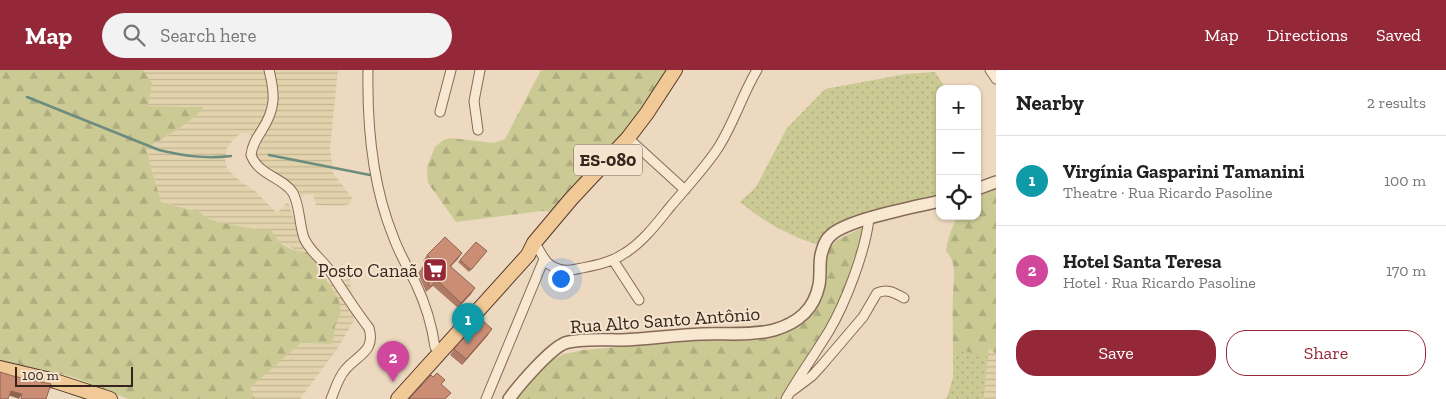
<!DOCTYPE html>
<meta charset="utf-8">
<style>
:root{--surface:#fff;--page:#f2f2f2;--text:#222;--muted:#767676;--line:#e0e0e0;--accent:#952838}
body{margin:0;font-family:"Zilla Slab",serif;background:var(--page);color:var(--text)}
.controls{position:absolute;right:15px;top:15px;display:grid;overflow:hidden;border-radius:10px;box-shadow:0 1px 4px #0004}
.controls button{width:45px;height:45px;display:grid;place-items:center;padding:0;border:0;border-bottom:1px solid var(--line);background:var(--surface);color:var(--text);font:25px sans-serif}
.scale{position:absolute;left:15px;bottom:12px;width:118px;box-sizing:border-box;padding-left:5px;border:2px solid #36251c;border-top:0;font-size:14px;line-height:18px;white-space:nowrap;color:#36251c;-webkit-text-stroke:4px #f5e5cf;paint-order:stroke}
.you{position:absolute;left:560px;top:208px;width:18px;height:18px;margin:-12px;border:4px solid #fff;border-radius:50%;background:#1a73e8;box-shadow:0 0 0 8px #1a73e833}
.badge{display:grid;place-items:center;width:32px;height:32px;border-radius:50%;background:var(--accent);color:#fff;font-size:16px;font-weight:700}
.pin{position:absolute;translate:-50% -41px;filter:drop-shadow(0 1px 2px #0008)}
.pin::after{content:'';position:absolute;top:26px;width:18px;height:15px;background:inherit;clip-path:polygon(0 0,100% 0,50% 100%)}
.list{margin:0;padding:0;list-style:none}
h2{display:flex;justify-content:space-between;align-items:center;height:65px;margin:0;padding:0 20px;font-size:21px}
h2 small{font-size:16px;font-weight:400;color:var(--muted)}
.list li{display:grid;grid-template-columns:32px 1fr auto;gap:15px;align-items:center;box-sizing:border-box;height:90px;padding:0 20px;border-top:1px solid var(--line)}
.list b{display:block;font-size:19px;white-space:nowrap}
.list p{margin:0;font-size:16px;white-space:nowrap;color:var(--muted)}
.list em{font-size:16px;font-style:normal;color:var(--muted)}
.actions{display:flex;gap:10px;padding:15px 20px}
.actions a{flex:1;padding:11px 0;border:1px solid var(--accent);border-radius:20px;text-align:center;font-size:18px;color:var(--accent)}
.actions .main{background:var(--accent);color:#fff}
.icon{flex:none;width:28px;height:28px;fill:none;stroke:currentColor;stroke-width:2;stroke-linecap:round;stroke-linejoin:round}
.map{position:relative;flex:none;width:996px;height:329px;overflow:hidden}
header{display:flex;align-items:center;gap:30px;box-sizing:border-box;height:70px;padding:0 25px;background:var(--accent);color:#fff}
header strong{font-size:24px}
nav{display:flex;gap:28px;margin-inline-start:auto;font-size:18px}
.search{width:350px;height:45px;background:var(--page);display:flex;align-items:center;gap:12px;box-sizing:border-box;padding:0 18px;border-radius:28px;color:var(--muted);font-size:19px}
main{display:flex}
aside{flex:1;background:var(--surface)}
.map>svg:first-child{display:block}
.farmland{fill:url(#farmland-rules)}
.grass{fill:url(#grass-dots)}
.forest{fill:url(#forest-firs)}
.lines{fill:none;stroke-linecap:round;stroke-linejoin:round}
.stream{stroke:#6a8d7f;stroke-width:2.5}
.minor-casing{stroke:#866a58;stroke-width:11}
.tertiary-casing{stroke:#866a58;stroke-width:14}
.primary-casing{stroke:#53392c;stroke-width:16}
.minor{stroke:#f8e8d2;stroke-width:9}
.tertiary{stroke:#f8e8d2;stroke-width:11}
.primary{stroke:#f1c997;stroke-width:14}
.wall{fill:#af7a65}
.shaded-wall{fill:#8e6352}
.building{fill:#cb8e75;stroke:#8e6352}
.labels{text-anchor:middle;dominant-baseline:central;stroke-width:4;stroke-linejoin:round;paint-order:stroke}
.shield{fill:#f5e5cf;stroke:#6f5f52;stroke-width:1}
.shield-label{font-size:18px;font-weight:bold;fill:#36251c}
.poi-label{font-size:19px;fill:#36251c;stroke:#f5e5cf;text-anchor:end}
.street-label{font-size:19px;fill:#36251c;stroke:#f5e5cf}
</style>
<header>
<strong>Map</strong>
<div class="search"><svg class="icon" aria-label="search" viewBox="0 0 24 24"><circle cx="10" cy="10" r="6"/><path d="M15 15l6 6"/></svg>Search here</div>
<nav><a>Map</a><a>Directions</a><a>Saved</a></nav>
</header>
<main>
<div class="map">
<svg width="996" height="329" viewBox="0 0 996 329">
<defs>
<pattern id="farmland-rules" width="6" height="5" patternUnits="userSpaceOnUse" patternTransform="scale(1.25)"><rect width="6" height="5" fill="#e3d3ad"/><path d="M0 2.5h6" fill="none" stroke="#c3b594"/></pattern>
<pattern id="grass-dots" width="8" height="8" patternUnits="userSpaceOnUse" patternTransform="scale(1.25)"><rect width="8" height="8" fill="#cbca94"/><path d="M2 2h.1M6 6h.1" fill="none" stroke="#afad7f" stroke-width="1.8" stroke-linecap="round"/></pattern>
<pattern id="forest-firs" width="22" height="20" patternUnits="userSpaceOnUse" patternTransform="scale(1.25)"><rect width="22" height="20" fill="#cbca94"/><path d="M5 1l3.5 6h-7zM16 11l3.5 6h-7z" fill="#afad7f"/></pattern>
</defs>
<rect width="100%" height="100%" fill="#edd9c0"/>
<path class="farmland" d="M143,0h195l-8,79 3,24 19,25 -2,6 -10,2 -24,-1 -3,-11 -20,4 -6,-9 -31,-22 -1,-30 -13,-5 -9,8 -6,8 -2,11 2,10 15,14 11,6 24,24 11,-11 17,51 -8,-2 -17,-9 -11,-12h-10l-41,-8 -14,-5 -13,-8 -30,-7 -15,-53 38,-23 19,-19 -55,-1z
M350,209l4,42 -17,28 -37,50h-45l-6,-11 52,-45 17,1 16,-7 1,-11 6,-14 -14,-29z
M988,277l8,7v45h-12z"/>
<path class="grass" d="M935,2l11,17h-6v109l-80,21 -40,26c-30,-8 -56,-23 -80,-43l16,-15 31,-59 38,-39 81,-15z
M953,277l21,7h14l-4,45h-42l5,-1 6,-21z"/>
<path class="forest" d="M0,0h143l9,13 -4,23 56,1c-17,20 -37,28 -58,42l15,53 39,10 4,5 14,5 41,8 10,-1c5,4 7,9 11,13 7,7 21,11 30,10l29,49 2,11 -6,14 -1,11 -3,7 -30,-1 -51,45 5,11h-127l-55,-22 -33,-8 -40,-6z
M541,0h127l-19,35 -94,107 -13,-1 -86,11 -28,-39 -1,-16 8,-20 8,-7 8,-2 43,5 11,-4z
M996,120v164l-7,-6 -1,6h-14l-21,-7c0,-17 -1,-34 0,-51 0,-15 5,-33 -7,-45 2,-13 5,-23 12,-35h19v-20z
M866,156l-6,40 -68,131 3,2h-283l36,-37 16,-8 20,-4 110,-10 55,1 27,-5 23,-11 15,-14 8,-12 5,-47 10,-12z"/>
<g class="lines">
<path class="stream" d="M27,27l132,53c25,6 46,9 72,6
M269,85l101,20"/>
<defs>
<path id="minor" d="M269,0c6,24 7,38 -7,60 -5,8 -10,15 -11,25 8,21 32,22 42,38 7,13 6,31 11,45 6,14 18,21 26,33 13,20 25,39 39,57 7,24 -12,27 -24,42 -7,8 -10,20 -14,29
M368,0c-1,55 4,114 25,166 6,17 15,32 23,48 9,19 16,42 19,63
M990,0l6,9
M440,42l11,-42
M478,60l-4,-29 6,-31
M628,68l57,52
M534,173c8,9 10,21 22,25 9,4 17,2 26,0 15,-3 30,-6 43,-15 18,-11 32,-30 45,-46 16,-19 34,-38 48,-59 16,-25 24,-53 39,-78
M613,190l26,40
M792,321l20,-15 10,-11 41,-48 14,-24c10,-5 18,0 27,5
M486,329l58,-140
M786,329c13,-23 29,-45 43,-68 17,-29 36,-79 40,-112"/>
<path id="tertiary" d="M977,119l19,-7
M509,329c10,-14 41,-50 56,-56 15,-5 41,-3 57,-3 27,-1 53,-5 80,-6 23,-1 49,2 72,-4 24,-7 40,-20 45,-45 2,-10 0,-20 2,-30 2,-8 4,-15 10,-20 18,-16 84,-28 109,-34"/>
<path id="primary" d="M0,298l55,13 55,18
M398,329l130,-144 6,-12 37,-44 57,-61 19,-25 28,-43"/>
</defs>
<use href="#minor" class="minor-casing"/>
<use href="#tertiary" class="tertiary-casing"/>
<use href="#primary" class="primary-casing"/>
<use href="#minor" class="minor"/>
<use href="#tertiary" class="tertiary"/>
<use href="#primary" class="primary"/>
</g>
<path class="wall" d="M487,181l-18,21 -11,-10 2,-2z
M462,183l-11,13 20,28 -13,14 -25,-22 -7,6 -8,-19 8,-10 -3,-2 4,-6z
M488,265l-26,30 -12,-10 4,-6z"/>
<path class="shaded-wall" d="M462,183l-4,6 -12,12 4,-5z
M475,218l-4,6 -13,14 3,-5z
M492,259l-4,6 -26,30 4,-6z
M11,321l11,3 -3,5 -11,-4z"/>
<path class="building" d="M445,167l17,16 -12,13 25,22 -14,15 -24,-23 -7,7 -8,-19 8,-10 -3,-3z
M476,172l11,9 -16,19 -11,-10z
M481,249l11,10 -26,30 -12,-10z
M0,302l13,4 38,8 -5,15h-25l1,-5 -11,-3 -3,8h-8z
M437,303l8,7 -4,4 10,9 -6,6h-36l22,-24 2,2z"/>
<defs>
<symbol id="supermarket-square" viewBox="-11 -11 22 22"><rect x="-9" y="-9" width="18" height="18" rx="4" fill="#952838" stroke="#f5e5cf"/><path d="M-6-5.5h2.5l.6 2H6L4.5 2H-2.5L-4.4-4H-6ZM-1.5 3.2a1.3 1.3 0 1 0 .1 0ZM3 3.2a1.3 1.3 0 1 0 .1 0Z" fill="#fff"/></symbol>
</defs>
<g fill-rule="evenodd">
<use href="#supermarket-square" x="421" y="186" width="28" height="28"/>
</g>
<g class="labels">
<rect class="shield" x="574" y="74.5" width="68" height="31" rx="4"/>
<g class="shield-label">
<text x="608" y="90">ES-080</text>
</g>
<g class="poi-label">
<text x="418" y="200">Posto Canaã</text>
</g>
<g class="street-label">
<text transform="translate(665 250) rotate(-4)">Rua Alto Santo Antônio</text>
</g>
</g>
</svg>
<div class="controls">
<button>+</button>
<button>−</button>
<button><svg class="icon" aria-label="locate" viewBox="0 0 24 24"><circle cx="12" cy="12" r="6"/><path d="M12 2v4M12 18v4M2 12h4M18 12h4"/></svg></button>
</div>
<div class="scale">100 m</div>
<div class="you"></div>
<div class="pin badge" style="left:468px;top:274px;background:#0f9aa8">1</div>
<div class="pin badge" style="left:393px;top:312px;background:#d1479c">2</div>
</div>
<aside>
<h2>Nearby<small>2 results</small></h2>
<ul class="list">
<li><span class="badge" style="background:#0f9aa8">1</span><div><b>Virgínia Gasparini Tamanini</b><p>Theatre · Rua Ricardo Pasoline</p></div><em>100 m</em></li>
<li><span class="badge" style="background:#d1479c">2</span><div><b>Hotel Santa Teresa</b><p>Hotel · Rua Ricardo Pasoline</p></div><em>170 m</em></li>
</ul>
<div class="actions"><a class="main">Save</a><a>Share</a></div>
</aside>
</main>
